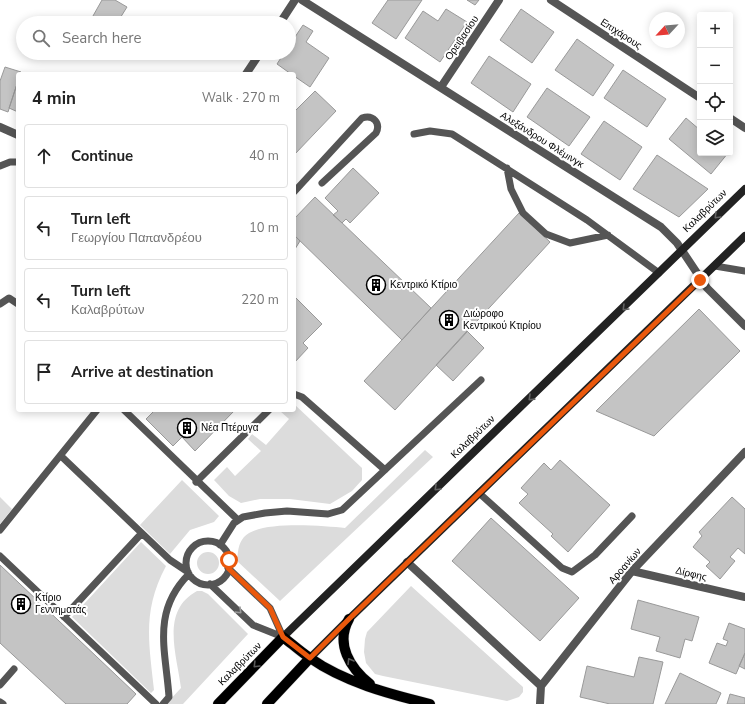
<!DOCTYPE html>
<meta charset="utf-8">
<style>
:root{--surface:#fff;--page:#f6f6f6;--text:#222;--muted:#767676;--line:#e0e0e0}
body{margin:0;font-family:"Nunito Sans",sans-serif;background:var(--page);color:var(--text)}
.controls{position:absolute;right:12px;top:12px;display:grid;overflow:hidden;border-radius:4px;box-shadow:0 2px 10px #0003}
.controls button{width:36px;height:36px;display:grid;place-items:center;padding:0;border:0;border-bottom:1px solid var(--line);background:var(--surface);color:var(--text);font:20px sans-serif}
.compass{position:absolute;left:649px;top:12px;width:36px;height:36px;border-radius:50%;background:var(--surface);box-shadow:0 2px 10px #0003;rotate:244deg}
.stop{position:absolute;width:12px;height:12px;margin:-9px;border:3px solid #ea580c;border-radius:50%;background:#fff}
.stop.end{background:#ea580c;border-color:#fff;box-shadow:0 1px 4px #0008}
.list{margin:0;padding:0;list-style:none}
h2{display:flex;justify-content:space-between;align-items:center;height:52px;margin:0;padding:0 16px;font-size:17px}
h2 small{font-size:13px;font-weight:400;color:var(--muted)}
.list li{display:grid;grid-template-columns:26px 1fr auto;gap:12px;align-items:center;box-sizing:border-box;height:64px;margin:0 8px 8px;padding:0 8px;border:1px solid var(--line);border-radius:4px}
.list b{display:block;font-size:15px;white-space:nowrap}
.list p{margin:0;font-size:13px;white-space:nowrap;color:var(--muted)}
.list em{font-size:13px;font-style:normal;color:var(--muted)}
.icon{flex:none;width:22px;height:22px;fill:none;stroke:currentColor;stroke-width:2;stroke-linecap:round;stroke-linejoin:round}
.map{position:relative;flex:none;width:745px;height:704px;overflow:hidden}
.search{position:absolute;background:var(--surface);box-shadow:0 2px 10px #0003;left:16px;top:16px;width:280px;height:44px;display:flex;align-items:center;gap:10px;box-sizing:border-box;padding:0 14px;border-radius:22px;color:var(--muted);font-size:15px}
.panel{position:absolute;background:var(--surface);box-shadow:0 2px 10px #0003;left:16px;top:72px;width:280px;height:340px;border-radius:4px}
.map>svg:first-child{display:block}
.green{fill:#dcdcdc}
.building{fill:#c4c4c4;stroke:#999}
.lines{fill:none;stroke-linecap:round;stroke-linejoin:round}
.primary-casing{stroke:#dbdbdb;stroke-width:11}
.lane{stroke:#555;stroke-width:7}
.street{stroke:#555;stroke-width:8}
.secondary{stroke:#222;stroke-width:8}
.primary{stroke:#000;stroke-width:10}
.oneway{stroke:#646464}
.oneway2{stroke:#999}
.oneway3{stroke:#595959}
.route{stroke:#ea580c;stroke-width:5}
.labels{text-anchor:middle;dominant-baseline:central;stroke-width:4;stroke-linejoin:round;paint-order:stroke}
.street-label{font-size:10px;fill:#000;stroke:#fff}
.poi-label{font-size:10px;fill:#000;stroke:#fff;text-anchor:start}
</style>
<div class="map">
<svg width="745" height="704" viewBox="0 0 745 704">
<rect width="100%" height="100%" fill="#fff"/>
<path class="green" d="M294,404l68,64v12l-10,11 -22,13 -40,-5h-30l-19,4 -12,-7 -15,-16 13,-13 8,9 26,-25 -13,-12 4,-5 14,11 23,-26 -9,-8 14,-1z
M425,450l8,7 -153,144 -43,-40c1,-9 1,-17 7,-24 15,-17 79,-11 101,-9z
M182,480l37,36 -5,6 -24,8 -20,24 -30,-29z
M0,497l12,12 -12,15z
M141,542l25,24c-24,45 -17,77 -12,124l-3,3 -79,-76z
M197 563a11 11 0 1 1 22 0a11 11 0 1 1-22 0Z
M411,586l112,101v5l-4,5 -12,4 -124,-25 -8,-2 -9,-11 -2,-11 1,-13 2,-7z
M197,591h5l6,3 40,40 -65,70h-17l15,-16c-4,-33 -21,-77 16,-97z"/>
<path class="building" d="M102,0h13l12,7 -10,16h-28z
M388,0h34l-26,39 -24,-16z
M467,0h12l-4,5z
M446,9l21,13 -27,40 -35,-24 18,-27 15,10z
M521,9l33,23 -22,31 -32,-23z
M303,25l10,6 -7,11 23,16 -19,29 -16,-11v-2h-3l-14,-10 7,-11h5v-7z
M577,39l37,26 -21,31 -38,-26z
M489,56l42,28 -18,28 -42,-29z
M5,67l16,5 -3,2v7l-10,31 -8,-3v-28z
M623,70l43,29 -19,28 -43,-29z
M18,81v31l-9,-4z
M547,88l43,29 -21,29 -42,-29z
M315,91l21,20 -42,44v-43z
M686,118l14,12v23h28l-17,21 -42,-35z
M604,121l38,26 -22,33 -39,-26z
M657,155l51,34 -29,28 -46,-28z
M353,168l26,25 -29,30 -4,-4 -4,4 -9,-8 5,-4 -13,-13z
M315,197l116,111 -29,32 -108,-105v-16z
M519,213l31,29 -155,168 -31,-29z
M294,235l6,6 -5,8 -1,33z
M294,296l28,28 -19,19 5,5 -14,15z
M699,309l41,42 -86,85 -58,-25z
M467,331l17,17 -31,33 -17,-16z
M153,410h82l-40,41 -13,-14 -9,9 -27,-27 8,-8z
M560,460l50,45 -42,47 -17,-16 2,-2 -34,-31 9,-9 -7,-6 23,-25 7,7z
M732,497l13,12v45l-7,-6 -8,9 5,4 -15,18 -14,-13 4,-4 -17,-15 9,-11 -3,-4z
M491,518l88,80 -39,43 -88,-80z
M0,565l136,129 -9,10h-61l-66,-61z
M638,600l61,17 -7,24 -7,-2 -5,19 -24,-7 4,-14 -29,-8z
M729,623l16,6v24l-9,21 -27,-11 8,-20 9,3 2,-5 -5,-2z
M745,653v16l-6,-3z
M639,657l24,5 -10,42h-43l-30,-7 7,-31 47,11z
M680,673l41,20 -5,11h-51z
M730,694l15,4v6h-18z"/>
<g class="lines">
<defs>
<path id="primary" d="M349,619c-14,25 1,49 21,65
M218,704l65,-67c9,7 18,15 27,21 34,24 79,36 120,46
M267,704l43,-46"/>
</defs>
<use href="#primary" class="primary-casing"/>
<path class="lane" d="M414,134l16,-3 22,3 135,86 72,53
M0,166l10,-4h8
M507,168l4,21 12,24 23,21 24,9 38,-8
M294,192l68,-74c11,-4 19,5 14,15l-54,50
M715,266l30,5
M0,304l9,-6 9,6
M294,394l8,3 83,73
M124,410l114,110
M61,456l109,104 18,12
M196,482l73,-72
M479,493l83,75 10,4 23,-17 37,-39
M0,530l97,-120
M186 563a22 22 0 1 1 44 0a22 22 0 1 1-44 0Z
M220,545l14,-22 9,-6 22,-4 22,-2 41,3 14,-4 139,-130
M0,556l156,148
M228,568l42,40 13,29
M210,584l43,41 30,12
M64,617l77,-83
M0,685l14,-16
M0,702l3,2
M163,704l6,-7c-3,-46 -18,-85 20,-123"/>
<path class="street" d="M302,0l359,227 16,16 30,45 38,38
M551,0l149,98
M280,23l15,-23
M246,74l14,-21
M441,87l58,-87
M730,118l15,10
M0,127l18,8
M407,562l134,124
M632,571l113,26
M540,704l1,-18 91,-115 113,-119"/>
<path class="secondary" d="M283,637l462,-448
M310,658l39,-39 396,-383"/>
<use href="#primary" class="primary"/>
</g>
<defs><path id="oneway-chevron" d="M-2-3.5L2.5 0L-2 3.5" fill="none" stroke-width="1.6" stroke-linecap="round" stroke-linejoin="round"/></defs>
<g class="oneway">
<use href="#oneway-chevron" transform="translate(717 216) rotate(135)"/>
<use href="#oneway-chevron" transform="translate(625 308) rotate(135)"/>
<use href="#oneway-chevron" transform="translate(531 398) rotate(136)"/>
<use href="#oneway-chevron" transform="translate(437 488) rotate(136)"/>
</g>
<use class="oneway2" href="#oneway-chevron" transform="translate(239 611) rotate(44)"/>
<g class="oneway3">
<use href="#oneway-chevron" transform="translate(350 661) rotate(-121)"/>
<use href="#oneway-chevron" transform="translate(256 665) rotate(135)"/>
</g>
<g class="lines">
<path class="route" d="M229,560l-1,8 42,40 13,29 27,21 39,-39 351,-339"/>
</g>
<defs>
<symbol id="building-ring" viewBox="-11 -11 22 22"><circle r="9.5" fill="#fff" stroke="#000" stroke-width="1.5"/><path d="M-4-6H4V6H1V3H-1V6H-4ZM-2.5-4.3h1.7v1.8h-1.7ZM.8-4.3h1.7v1.8H.8ZM-2.5-1h1.7V.8h-1.7ZM.8-1h1.7V.8H.8Z" fill="#000"/></symbol>
</defs>
<g fill-rule="evenodd">
<use href="#building-ring" x="365" y="274" width="22" height="22"/>
<use href="#building-ring" x="438" y="309" width="22" height="22"/>
<use href="#building-ring" x="176" y="417" width="22" height="22"/>
<use href="#building-ring" x="10" y="593" width="22" height="22"/>
</g>
<g class="labels">
<g class="street-label">
<text transform="translate(621 34) rotate(33)">Επιχάρους</text>
<text transform="translate(462 38) rotate(-56)">Ορειβασίου</text>
<text transform="translate(542 140) rotate(32)">Αλεξάνδρου Φλέμινγκ</text>
<text transform="translate(705 211) rotate(-44)">Καλαβρύτων</text>
<text transform="translate(473 437) rotate(-44)">Καλαβρύτων</text>
<text transform="translate(625 566) rotate(-49)">Αροανίων</text>
<text transform="translate(691 574) rotate(13)">Δίρφης</text>
<text transform="translate(240 664) rotate(-45)">Καλαβρύτων</text>
</g>
<g class="poi-label">
<text x="390" y="285">Κεντρικό Κτίριο</text>
<text x="463" y="314">Διώροφο<tspan x="463" dy="12">Κεντρικού Κτιρίου</tspan></text>
<text x="201" y="428">Νέα Πτέρυγα</text>
<text x="35" y="598">Κτίριο<tspan x="35" dy="12">Γεννηματάς</tspan></text>
</g>
</g>
</svg>
<div class="controls">
<button>+</button>
<button>−</button>
<button><svg class="icon" aria-label="locate" viewBox="0 0 24 24"><circle cx="12" cy="12" r="6"/><path d="M12 2v4M12 18v4M2 12h4M18 12h4"/></svg></button>
<button><svg class="icon" aria-label="layers" viewBox="0 0 24 24"><path d="M12 4l9 5-9 5-9-5zM3 14l9 5 9-5"/></svg></button>
</div>
<svg class="compass" viewBox="-18 -18 36 36"><path d="M0-13l5 13h-10z" fill="#e53935"/><path d="M0 13l5-13h-10z" fill="#767676"/></svg>
<div class="stop" style="left:229px;top:560px"></div>
<div class="stop end" style="left:700px;top:280px"></div>
<div class="search"><svg class="icon" aria-label="search" viewBox="0 0 24 24"><circle cx="10" cy="10" r="6"/><path d="M15 15l6 6"/></svg>Search here</div>
<section class="panel">
<h2>4 min<small>Walk · 270 m</small></h2>
<ul class="list">
<li><svg class="icon" aria-label="ahead" viewBox="0 0 24 24"><path d="M12 20V5M6 11l6-6 6 6"/></svg><div><b>Continue</b></div><em>40 m</em></li>
<li><svg class="icon" aria-label="left" viewBox="0 0 24 24"><path d="M17 20v-9H6M10 6l-5 5 5 5"/></svg><div><b>Turn left</b><p>Γεωργίου Παπανδρέου</p></div><em>10 m</em></li>
<li><svg class="icon" aria-label="left" viewBox="0 0 24 24"><path d="M17 20v-9H6M10 6l-5 5 5 5"/></svg><div><b>Turn left</b><p>Καλαβρύτων</p></div><em>220 m</em></li>
<li><svg class="icon" aria-label="arrive" viewBox="0 0 24 24"><path d="M6 21V4h12l-3 4 3 4H6"/></svg><div><b>Arrive at destination</b></div></li>
</ul>
</section>
</div>
